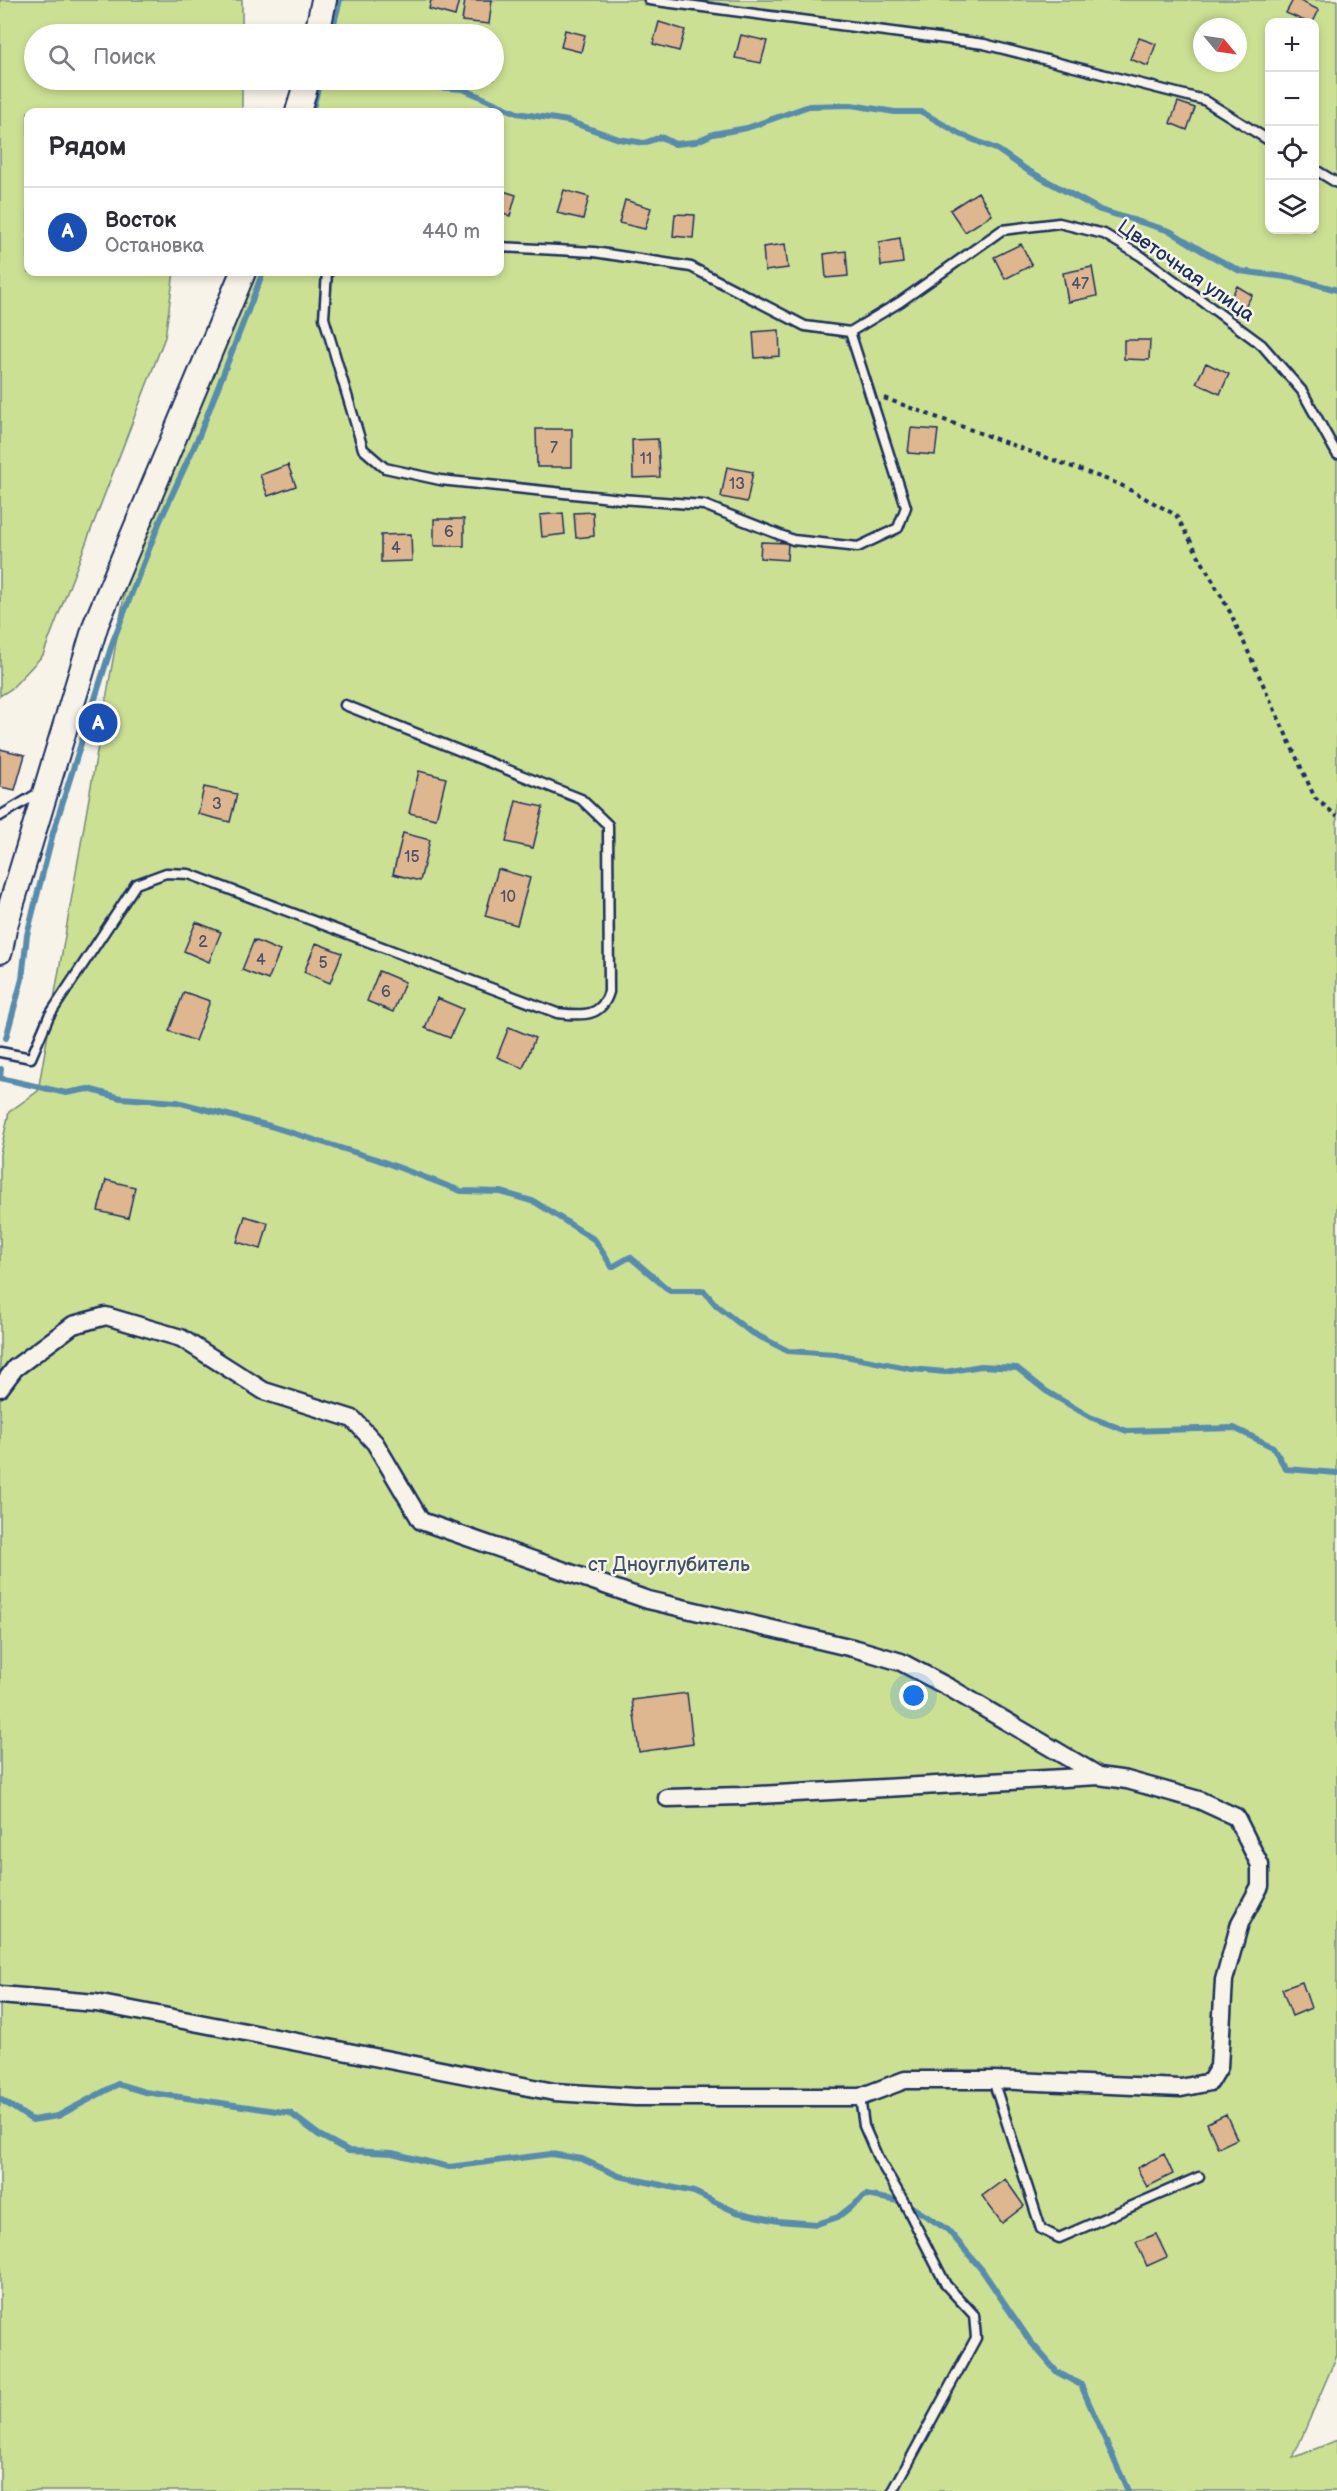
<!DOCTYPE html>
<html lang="ru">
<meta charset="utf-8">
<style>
:root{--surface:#fff;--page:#f2f2f3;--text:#2b2b33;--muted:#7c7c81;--line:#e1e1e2;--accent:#1b2f5e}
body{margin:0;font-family:"Balsamiq Sans",sans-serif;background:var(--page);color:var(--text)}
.controls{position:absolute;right:18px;top:18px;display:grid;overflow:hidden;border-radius:12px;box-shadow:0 3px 9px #0003}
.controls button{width:54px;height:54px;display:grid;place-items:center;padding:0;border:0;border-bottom:2px solid var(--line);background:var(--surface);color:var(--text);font:30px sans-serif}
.compass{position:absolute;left:1193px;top:18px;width:54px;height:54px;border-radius:50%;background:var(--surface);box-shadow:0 3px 9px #0003;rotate:119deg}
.you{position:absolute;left:914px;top:1696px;width:21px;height:21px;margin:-15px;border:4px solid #fff;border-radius:50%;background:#1a73e8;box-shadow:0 0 0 9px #1a73e833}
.badge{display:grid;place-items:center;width:39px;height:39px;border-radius:50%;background:var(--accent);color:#fff;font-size:20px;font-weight:700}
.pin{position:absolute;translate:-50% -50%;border:3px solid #fff;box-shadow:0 2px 6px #0006}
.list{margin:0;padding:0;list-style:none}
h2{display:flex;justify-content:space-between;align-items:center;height:78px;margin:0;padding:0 24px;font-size:26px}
h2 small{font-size:20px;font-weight:400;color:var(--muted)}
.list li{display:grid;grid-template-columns:39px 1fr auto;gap:18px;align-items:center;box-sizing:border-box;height:90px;padding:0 24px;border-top:2px solid var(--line)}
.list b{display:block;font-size:22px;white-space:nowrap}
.list p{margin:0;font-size:20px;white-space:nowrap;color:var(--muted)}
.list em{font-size:20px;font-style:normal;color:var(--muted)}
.icon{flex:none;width:33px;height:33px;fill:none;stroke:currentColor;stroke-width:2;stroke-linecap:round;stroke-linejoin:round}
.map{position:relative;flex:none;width:1337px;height:2491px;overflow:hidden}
.search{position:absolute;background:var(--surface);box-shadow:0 3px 9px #0003;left:24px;top:24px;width:480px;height:66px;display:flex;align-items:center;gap:15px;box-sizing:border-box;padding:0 21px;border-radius:33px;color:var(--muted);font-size:22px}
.panel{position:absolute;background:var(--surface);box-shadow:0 3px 9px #0003;left:24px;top:108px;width:480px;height:168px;border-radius:12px}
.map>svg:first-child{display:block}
.green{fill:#cce094;stroke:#748879;stroke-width:1.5;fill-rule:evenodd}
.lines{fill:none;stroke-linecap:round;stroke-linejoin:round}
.stream{stroke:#588cad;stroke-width:6}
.building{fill:#deb68f;stroke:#1b2f5e;stroke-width:1.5}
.lane-casing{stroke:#1b2f5e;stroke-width:13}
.street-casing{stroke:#1b2f5e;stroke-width:21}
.secondary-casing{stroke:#1b2f5e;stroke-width:28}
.path{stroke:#1b2f5e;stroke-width:4;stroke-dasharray:4.5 4.5;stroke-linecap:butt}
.lane{stroke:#f7f3e8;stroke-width:8}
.street{stroke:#f7f3e8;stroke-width:16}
.secondary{stroke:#f7f3e8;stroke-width:24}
.labels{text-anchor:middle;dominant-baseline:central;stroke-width:5;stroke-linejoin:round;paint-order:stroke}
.number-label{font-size:16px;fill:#4c516a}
.street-label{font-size:20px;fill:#1b2f5e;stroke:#f7f3e8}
.park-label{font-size:20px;fill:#3e5269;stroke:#f7f3e8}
</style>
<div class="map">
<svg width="1337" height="2491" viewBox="0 0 1337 2491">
<rect width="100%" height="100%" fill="#f7f3e8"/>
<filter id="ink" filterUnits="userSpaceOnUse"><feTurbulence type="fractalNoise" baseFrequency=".0167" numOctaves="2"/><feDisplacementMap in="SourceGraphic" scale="12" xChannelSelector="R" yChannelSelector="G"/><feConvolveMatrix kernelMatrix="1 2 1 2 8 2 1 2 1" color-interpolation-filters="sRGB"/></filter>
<g filter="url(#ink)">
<path class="green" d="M0,0h242v34h-208v46h208v32h-214v160h146l-9,65 -122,318 -32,34 -11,7z
M324,0h1013v2355l-44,103 44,-18v51h-1337v-1337l9,-42 29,-21 89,-512 123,-307h250v-160h-201l8,-32h187v-46h-177zM1270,22h44v208h-44zM1202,27h36v36h-36z"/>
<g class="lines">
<path class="stream" d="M331,34l9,-34
M403,80l31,7 29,2 54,24 51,8 51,18 25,4 17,-6 14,7 20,-2 18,-8 34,-6 62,-22 42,-1 44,7h27l38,22 38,16 29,20 73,40 70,21 34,21 36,19 53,7 44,12
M312,112l8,-32
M6,1038l16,-59 5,-44 26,-102 60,-192 47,-120 39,-85 64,-164
M0,1076l1,-7
M0,1078l66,15 22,-4 33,9 56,4 93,24 106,33 85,32 40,1 34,10 60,38 17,27 18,-10 40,34h34l13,15 32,25 39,20 47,3 77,15 33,3 36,-6 36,2 29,23 44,26 37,14 107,-3 39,19 13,22 51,4
M0,2099l32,21 26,-4 60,-32 27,8 145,21 29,22 30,16 43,2 57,14 102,-13 31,5 37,17 75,16 42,20 42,9 39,3 21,-7 28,-22 38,7 44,28 34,40 48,71 27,31 24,13 47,106"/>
</g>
<path class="building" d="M431,0h28l-4,16 -26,-7z
M465,0h27l-3,24 -27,-3z
M1293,0h5l21,10 -6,12h-6l-21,-9z
M659,22l26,8 -6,21 -26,-7z
M565,30l20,5 -4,17 -20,-5z
M741,35l26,6 -6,22 -26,-5z
M1139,38l17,6 -8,22 -18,-7z
M1178,102l17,6 -8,22 -17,-7z
M500,190l16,5 -6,21 -10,-3z
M564,190l25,7 -6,22 -26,-6z
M978,192l14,23 -27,17 -15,-22z
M625,200l26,8 -6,21 -26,-6z
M675,214l20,1 -2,23 -20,-2z
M900,238l3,25 -22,3 -2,-24z
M785,244l3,24 -23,3 -2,-24z
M1021,244l11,21 -27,14 -11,-22z
M846,251l2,25 -22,2 -2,-24z
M1092,267l5,29 -29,6 -5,-29z
M1237,286l15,9 -8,14 -15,-8z
M779,330l1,26 -25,2 -2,-26z
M1124,340h26l-1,20 -25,-1z
M1206,363l23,11 -9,20 -24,-11z
M911,428l27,2 -3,25 -27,-2z
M536,429h36v38h-35z
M658,439l2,38 -27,1 -1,-38z
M288,465l8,21 -28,10 -8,-21z
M727,467l26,5 -6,30 -26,-5z
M593,512l1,24 -18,2 -2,-25z
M563,513l2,21 -23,3 -2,-22z
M434,519h30v27h-30z
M411,534l1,27 -31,1v-27z
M761,542l27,1 -1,17 -27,-2z
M0,749l25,6 -10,35 -15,-3z
M419,771l27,7 -10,41 -27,-6z
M204,787l33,7 -7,28 -32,-8z
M516,801l27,6 -10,41 -27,-6z
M403,833l27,7 -10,41 -27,-7z
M498,869l32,9 -13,47 -32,-9z
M196,922l25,10 -12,30 -25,-11z
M254,940l26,11 -12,29 -26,-10z
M316,943l26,10 -12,30 -26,-11z
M379,971l26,11 -12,30 -26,-11z
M184,992l26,9 -15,40 -26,-10z
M437,998l26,11 -13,29 -25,-10z
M509,1027l26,11 -12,30 -26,-11z
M106,1180l29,7 -7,31 -30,-7z
M245,1216l23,7 -7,26 -24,-7z
M687,1693l6,51 -54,8 -7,-52z
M1302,1982l9,26 -19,8 -10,-27z
M1226,2114l11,25 -19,9 -11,-25z
M1164,2154l9,20 -26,13 -10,-19z
M1005,2179l19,27 -22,17 -20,-27z
M1156,2234l11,23 -20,9 -11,-24z"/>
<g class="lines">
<defs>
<path id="lane" d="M649,0l335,44 220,56 66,41
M1314,169l23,14
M500,247l94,5 97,15 114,59 45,6 50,-30 102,-72 57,-7 45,11 37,22 121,89 40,46 35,63
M327,272l-3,46 39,131 22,19 55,12 181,19 83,6 89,35 65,7 40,-19 8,-21 -56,-175
M0,816l40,-24
M0,1052l31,6 18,-42 87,-132 30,-11 23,1 368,139c23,2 44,6 52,-21l-1,-167 -27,-26 -236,-94
M993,2080l48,149 18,9 140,-61
M860,2097l4,29 14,32 26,44 42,83 28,30 2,23 -83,153"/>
<path id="street" d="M0,1388l15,-20 58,-43 33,-9 75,22 83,53 89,28 22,24 46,78 227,79 209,49 44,13 49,26 149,88
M0,1995l96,8 458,89 81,5h225l45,-17h88l188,8 29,-6 9,-15 5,-87 16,-57 20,-37v-21l-24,-48 -37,-17 -72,-20 -28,-4 -358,20 -74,2"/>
<path id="secondary" d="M317,34l7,-34
M298,112l9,-32
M0,951l4,-22 92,-305 147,-352"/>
</defs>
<use href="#lane" class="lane-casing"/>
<use href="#street" class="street-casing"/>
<use href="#secondary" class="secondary-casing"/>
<path class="path" d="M884,398l235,86 57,31 54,97 85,186 22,18"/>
<use href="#lane" class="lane"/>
<use href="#street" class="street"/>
<use href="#secondary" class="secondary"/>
</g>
</g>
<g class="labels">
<g class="number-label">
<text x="1080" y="284">47</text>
<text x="554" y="448">7</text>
<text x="646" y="459">11</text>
<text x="737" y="484">13</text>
<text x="449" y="532">6</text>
<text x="396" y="548">4</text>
<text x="217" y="804">3</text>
<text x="412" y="857">15</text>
<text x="508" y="897">10</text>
<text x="203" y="942">2</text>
<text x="261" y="960">4</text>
<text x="323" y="963">5</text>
<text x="386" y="992">6</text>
</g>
<g class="street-label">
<text transform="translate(1186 271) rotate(35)">Цветочная улица</text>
</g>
<g class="park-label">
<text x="669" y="1565">ст Дноуглубитель</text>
</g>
</g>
</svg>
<div class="controls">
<button>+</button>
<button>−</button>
<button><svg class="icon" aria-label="locate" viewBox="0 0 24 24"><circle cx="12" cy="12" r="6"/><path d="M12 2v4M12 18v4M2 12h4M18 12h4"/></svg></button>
<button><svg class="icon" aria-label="layers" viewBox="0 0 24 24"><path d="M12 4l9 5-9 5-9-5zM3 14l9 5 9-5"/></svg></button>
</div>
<svg class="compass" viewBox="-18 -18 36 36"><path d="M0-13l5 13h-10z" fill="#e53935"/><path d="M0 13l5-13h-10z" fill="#7c7c81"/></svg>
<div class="you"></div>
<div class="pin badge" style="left:98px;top:723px;background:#1a4fb4">A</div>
<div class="search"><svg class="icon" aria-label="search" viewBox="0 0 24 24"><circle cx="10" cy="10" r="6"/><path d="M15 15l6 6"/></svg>Поиск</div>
<section class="panel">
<h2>Рядом<small></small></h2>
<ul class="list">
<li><span class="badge" style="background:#1a4fb4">A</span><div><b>Восток</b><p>Остановка</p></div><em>440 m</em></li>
</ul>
</section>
</div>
